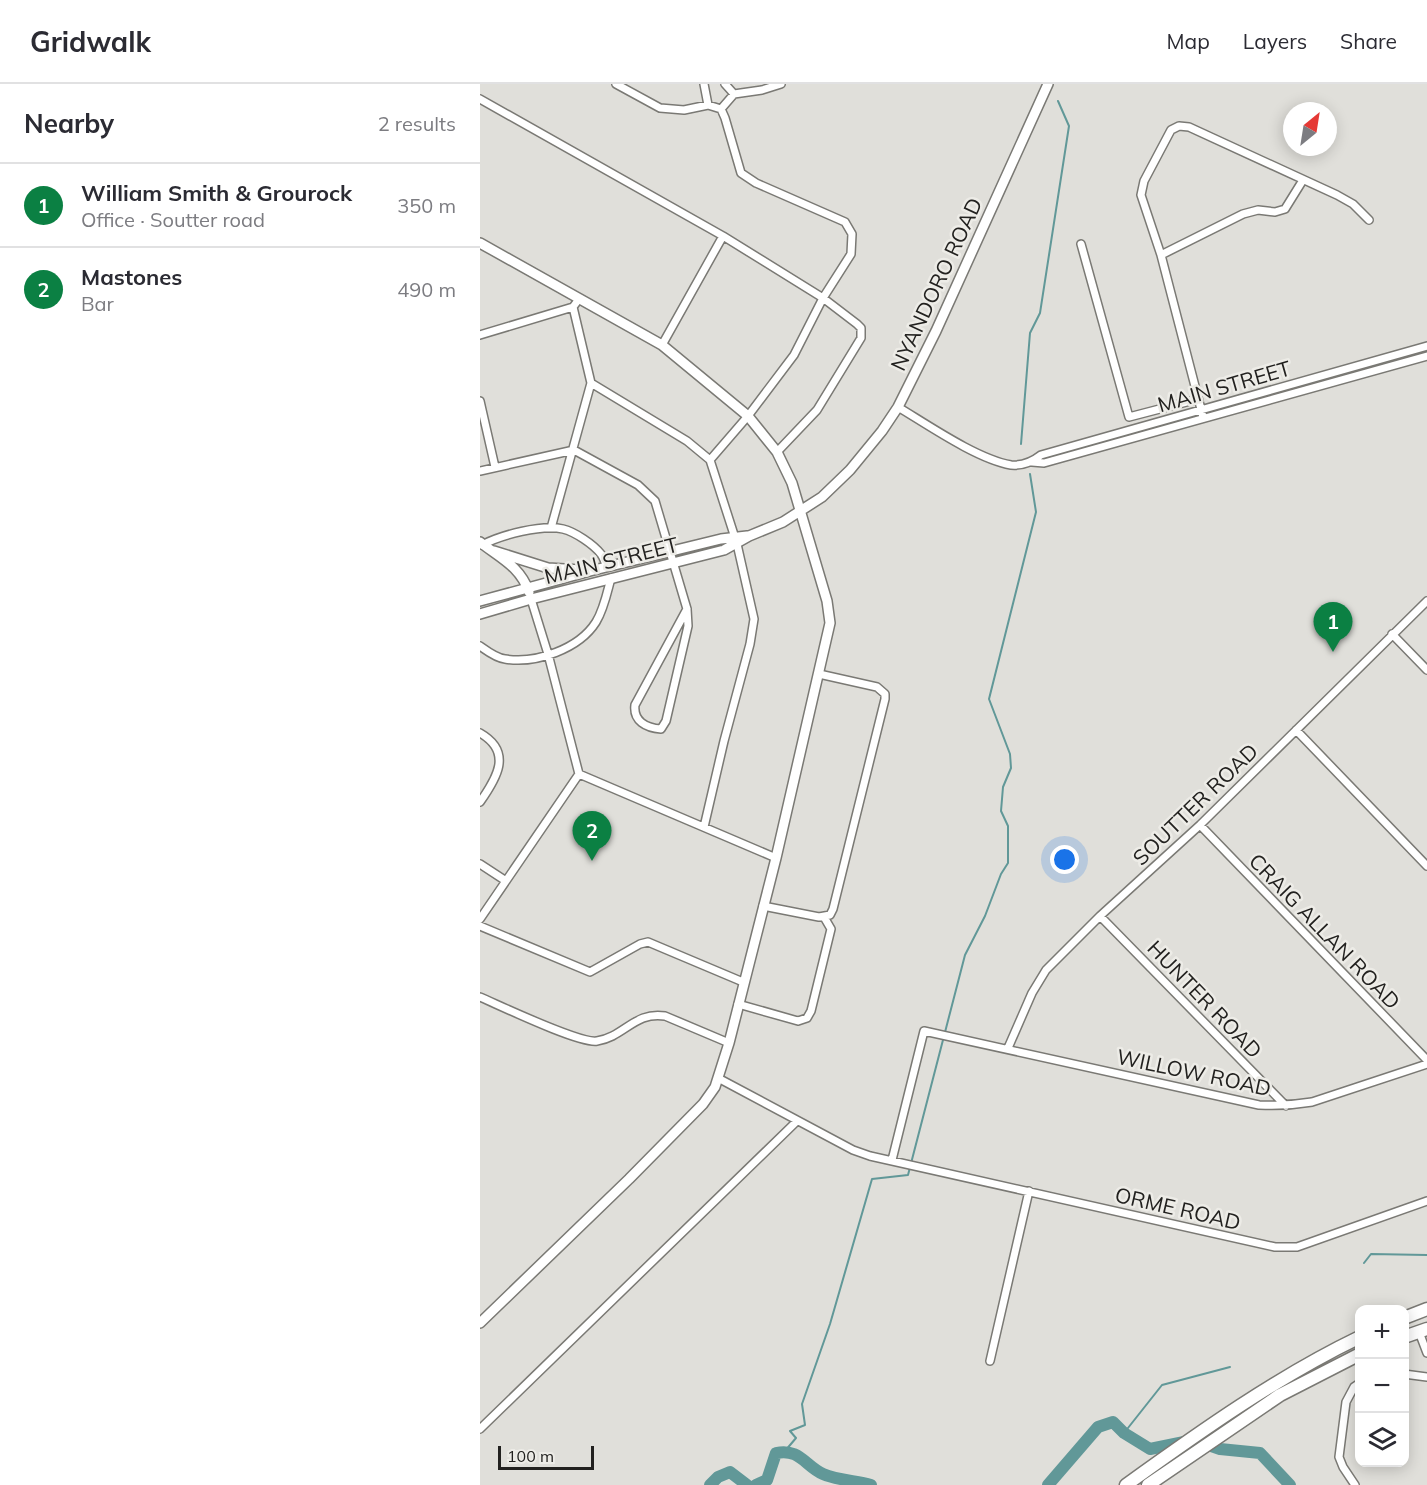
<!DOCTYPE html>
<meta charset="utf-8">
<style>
:root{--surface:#fff;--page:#f7f7f7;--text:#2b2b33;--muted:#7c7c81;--line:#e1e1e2;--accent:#0b8043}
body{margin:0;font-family:Mulish,sans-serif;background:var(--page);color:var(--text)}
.controls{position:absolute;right:18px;bottom:18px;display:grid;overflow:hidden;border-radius:12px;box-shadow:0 3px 15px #0003}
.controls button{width:54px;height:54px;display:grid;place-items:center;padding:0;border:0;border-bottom:2px solid var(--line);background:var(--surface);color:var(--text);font:30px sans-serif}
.compass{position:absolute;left:803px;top:18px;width:54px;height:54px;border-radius:50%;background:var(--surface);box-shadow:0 3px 15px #0003;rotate:30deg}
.scale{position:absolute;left:18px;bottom:15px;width:96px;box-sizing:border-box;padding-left:6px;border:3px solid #22211f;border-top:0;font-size:16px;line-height:21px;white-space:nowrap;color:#22211f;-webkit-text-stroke:4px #edece7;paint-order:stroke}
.you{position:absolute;left:585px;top:776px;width:21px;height:21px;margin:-15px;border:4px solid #fff;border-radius:50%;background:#1a73e8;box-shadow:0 0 0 9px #1a73e833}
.badge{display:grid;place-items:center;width:39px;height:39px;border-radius:50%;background:var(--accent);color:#fff;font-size:20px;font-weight:700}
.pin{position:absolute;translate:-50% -50px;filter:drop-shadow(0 2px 3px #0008)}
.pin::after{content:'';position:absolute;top:32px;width:21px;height:18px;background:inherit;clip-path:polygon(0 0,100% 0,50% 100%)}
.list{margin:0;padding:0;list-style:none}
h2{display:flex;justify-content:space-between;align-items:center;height:78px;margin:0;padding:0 24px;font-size:26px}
h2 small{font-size:20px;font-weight:400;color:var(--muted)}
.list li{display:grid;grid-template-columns:39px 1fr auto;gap:18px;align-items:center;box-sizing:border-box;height:84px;padding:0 24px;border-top:2px solid var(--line)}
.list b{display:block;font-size:22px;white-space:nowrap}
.list p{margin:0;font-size:20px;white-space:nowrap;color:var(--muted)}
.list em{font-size:20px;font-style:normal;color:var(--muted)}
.icon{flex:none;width:33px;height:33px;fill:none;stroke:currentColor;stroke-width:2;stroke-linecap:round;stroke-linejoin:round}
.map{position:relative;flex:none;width:947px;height:1401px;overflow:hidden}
header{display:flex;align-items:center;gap:36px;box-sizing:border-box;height:84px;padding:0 30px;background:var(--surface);border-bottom:2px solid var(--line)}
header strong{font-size:28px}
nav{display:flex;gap:33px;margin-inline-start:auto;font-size:21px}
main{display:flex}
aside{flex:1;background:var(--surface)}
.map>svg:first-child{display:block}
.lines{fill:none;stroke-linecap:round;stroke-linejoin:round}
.stream{stroke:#619898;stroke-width:2}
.river{stroke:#619898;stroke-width:12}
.street-casing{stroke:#7a7974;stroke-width:10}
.secondary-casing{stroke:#7a7974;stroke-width:12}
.highway-casing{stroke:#7a7974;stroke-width:15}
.street{stroke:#fff;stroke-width:7}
.secondary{stroke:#fff;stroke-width:9}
.highway{stroke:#fff;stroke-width:12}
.labels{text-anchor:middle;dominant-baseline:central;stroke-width:5;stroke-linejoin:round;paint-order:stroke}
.street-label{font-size:21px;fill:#22211f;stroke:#edece7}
</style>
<header>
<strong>Gridwalk</strong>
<nav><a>Map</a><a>Layers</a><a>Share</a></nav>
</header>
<main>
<aside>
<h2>Nearby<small>2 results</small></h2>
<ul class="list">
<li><span class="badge">1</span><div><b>William Smith &amp; Grourock</b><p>Office · Soutter road</p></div><em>350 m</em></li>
<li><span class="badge">2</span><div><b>Mastones</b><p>Bar</p></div><em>490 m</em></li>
</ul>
</aside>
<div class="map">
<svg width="947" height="1401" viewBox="0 0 947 1401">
<rect width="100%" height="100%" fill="#e0dfda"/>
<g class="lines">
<path class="stream" d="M541,360l9,-111 10,-20 29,-187 -11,-25
M884,1179l7,-9 56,1
M644,1349l38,-48 68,-18
M305,1367l11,-13 -6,-7 15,-6 -3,-21 28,-80 42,-145 36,-4 57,-220 20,-39 16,-42 7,-11v-37l-7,-15 2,-24 8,-19 -1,-14 -21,-55 47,-187 -6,-38"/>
<path class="river" d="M230,1401l8,-8 12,-5 17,13
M276,1401l11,-5 9,-27c24,-5 29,13 47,21 14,6 33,7 48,11
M568,1401l50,-58 15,-5 11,11 26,16 44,-9 26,9 40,4 30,32"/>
<defs>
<path id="street" d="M136,0l44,24 24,2 24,-5 13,4 4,9 16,55 15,10 89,39 7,12 -1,20 -28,44 -29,57 -46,61 -38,44
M224,0l4,21
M245,0l9,10 28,-4 19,-6
M0,15l243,137 100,62 34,26 4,4v10l-44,72 -40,42
M241,25l13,-15
M601,160l48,173 69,-18
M681,171l82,-41 15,-4 17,2 10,-3 18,-29
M0,251l93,-28
M182,261l61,-109
M111,299l96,58 23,19 27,84 17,75 -4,25 -26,97 -20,86
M0,317l15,66
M418,323c30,18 79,52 113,58 12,1 21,-3 30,-10l386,-109
M723,333l-42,-162 -20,-60 3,-14 27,-51 8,-4 10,1 148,68 16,9 16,16
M552,378l12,1 383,-107
M0,387l94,-21 64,35 17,16 32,108 1,17 -22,95 -5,8c-15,-1 -28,-8 -26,-24l52,-96
M71,444l40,-145 -18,-76 6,-8
M2,461c19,-10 60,-21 81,-16 12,3 30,15 38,25 3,4 4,9 6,13
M51,515l17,55 31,120 197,84
M912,550l35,36
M0,562c7,5 16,12 25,13 31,5 74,-10 91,-37 8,-13 11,-29 15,-44
M816,646l131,136
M0,649c33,19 17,45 0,69
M720,741l227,235
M0,780l26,17
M283,822l56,11 11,-2 3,-6 52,-210v-5l-8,-7 -58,-13
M620,832l186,190
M0,835l99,-145
M0,842l110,46 50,-28 8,-2 95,40
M0,913c21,9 100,47 117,44 27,-4 38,-30 68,-25l64,27
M258,920l60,17 9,-3 4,-7 20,-82 -7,-12
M528,964l24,-55 14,-23 54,-54 100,-91 227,-224
M238,994l135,72 17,6 405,91h22l130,-46
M412,1076l32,-129 335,74c19,1 35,0 53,-3l115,-38
M939,1248l8,21
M510,1277l39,-170
M924,1290l23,3
M0,1345l317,-308
M875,1401l-12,-18 -4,-10 7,-55 8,-15 6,-4"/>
<path id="secondary" d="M0,159l182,102 86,71 29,36 15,31 35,118 3,22 -54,235 -47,185 -14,44 -12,17 -74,75 -149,144
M0,458c20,16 40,24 49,50
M14,467l54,17 33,2
M0,517l110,-30 131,-32 26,-3
M0,530l51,-15 193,-49 25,-14 34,-14 39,-25 28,-27 32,-39 16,-24 38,-76 112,-247"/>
<path id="highway" d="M924,1234l23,-9
M924,1253l23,-8
M646,1401c75,-54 151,-108 234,-148
M668,1401l132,-90 80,-41"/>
</defs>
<use href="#street" class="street-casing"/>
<use href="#secondary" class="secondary-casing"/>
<use href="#highway" class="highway-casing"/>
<use href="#street" class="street"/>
<use href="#secondary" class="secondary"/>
<use href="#highway" class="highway"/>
</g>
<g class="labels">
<g class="street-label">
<text transform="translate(456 200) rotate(-65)">NYANDORO ROAD</text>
<text transform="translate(744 302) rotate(-16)">MAIN STREET</text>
<text transform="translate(131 476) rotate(-14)">MAIN STREET</text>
<text transform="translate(715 720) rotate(-44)">SOUTTER ROAD</text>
<text transform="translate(845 847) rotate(46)">CRAIG ALLAN ROAD</text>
<text transform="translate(725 915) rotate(46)">HUNTER ROAD</text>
<text transform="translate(714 988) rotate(12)">WILLOW ROAD</text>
<text transform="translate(698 1124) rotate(13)">ORME ROAD</text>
</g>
</g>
</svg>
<div class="controls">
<button>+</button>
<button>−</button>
<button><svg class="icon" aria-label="layers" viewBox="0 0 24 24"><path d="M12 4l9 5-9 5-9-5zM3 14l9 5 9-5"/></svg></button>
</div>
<svg class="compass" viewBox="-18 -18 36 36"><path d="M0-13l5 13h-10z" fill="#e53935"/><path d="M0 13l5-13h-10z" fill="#7c7c81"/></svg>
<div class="scale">100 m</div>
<div class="you"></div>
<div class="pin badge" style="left:853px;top:568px">1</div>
<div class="pin badge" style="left:112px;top:777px">2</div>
</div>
</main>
